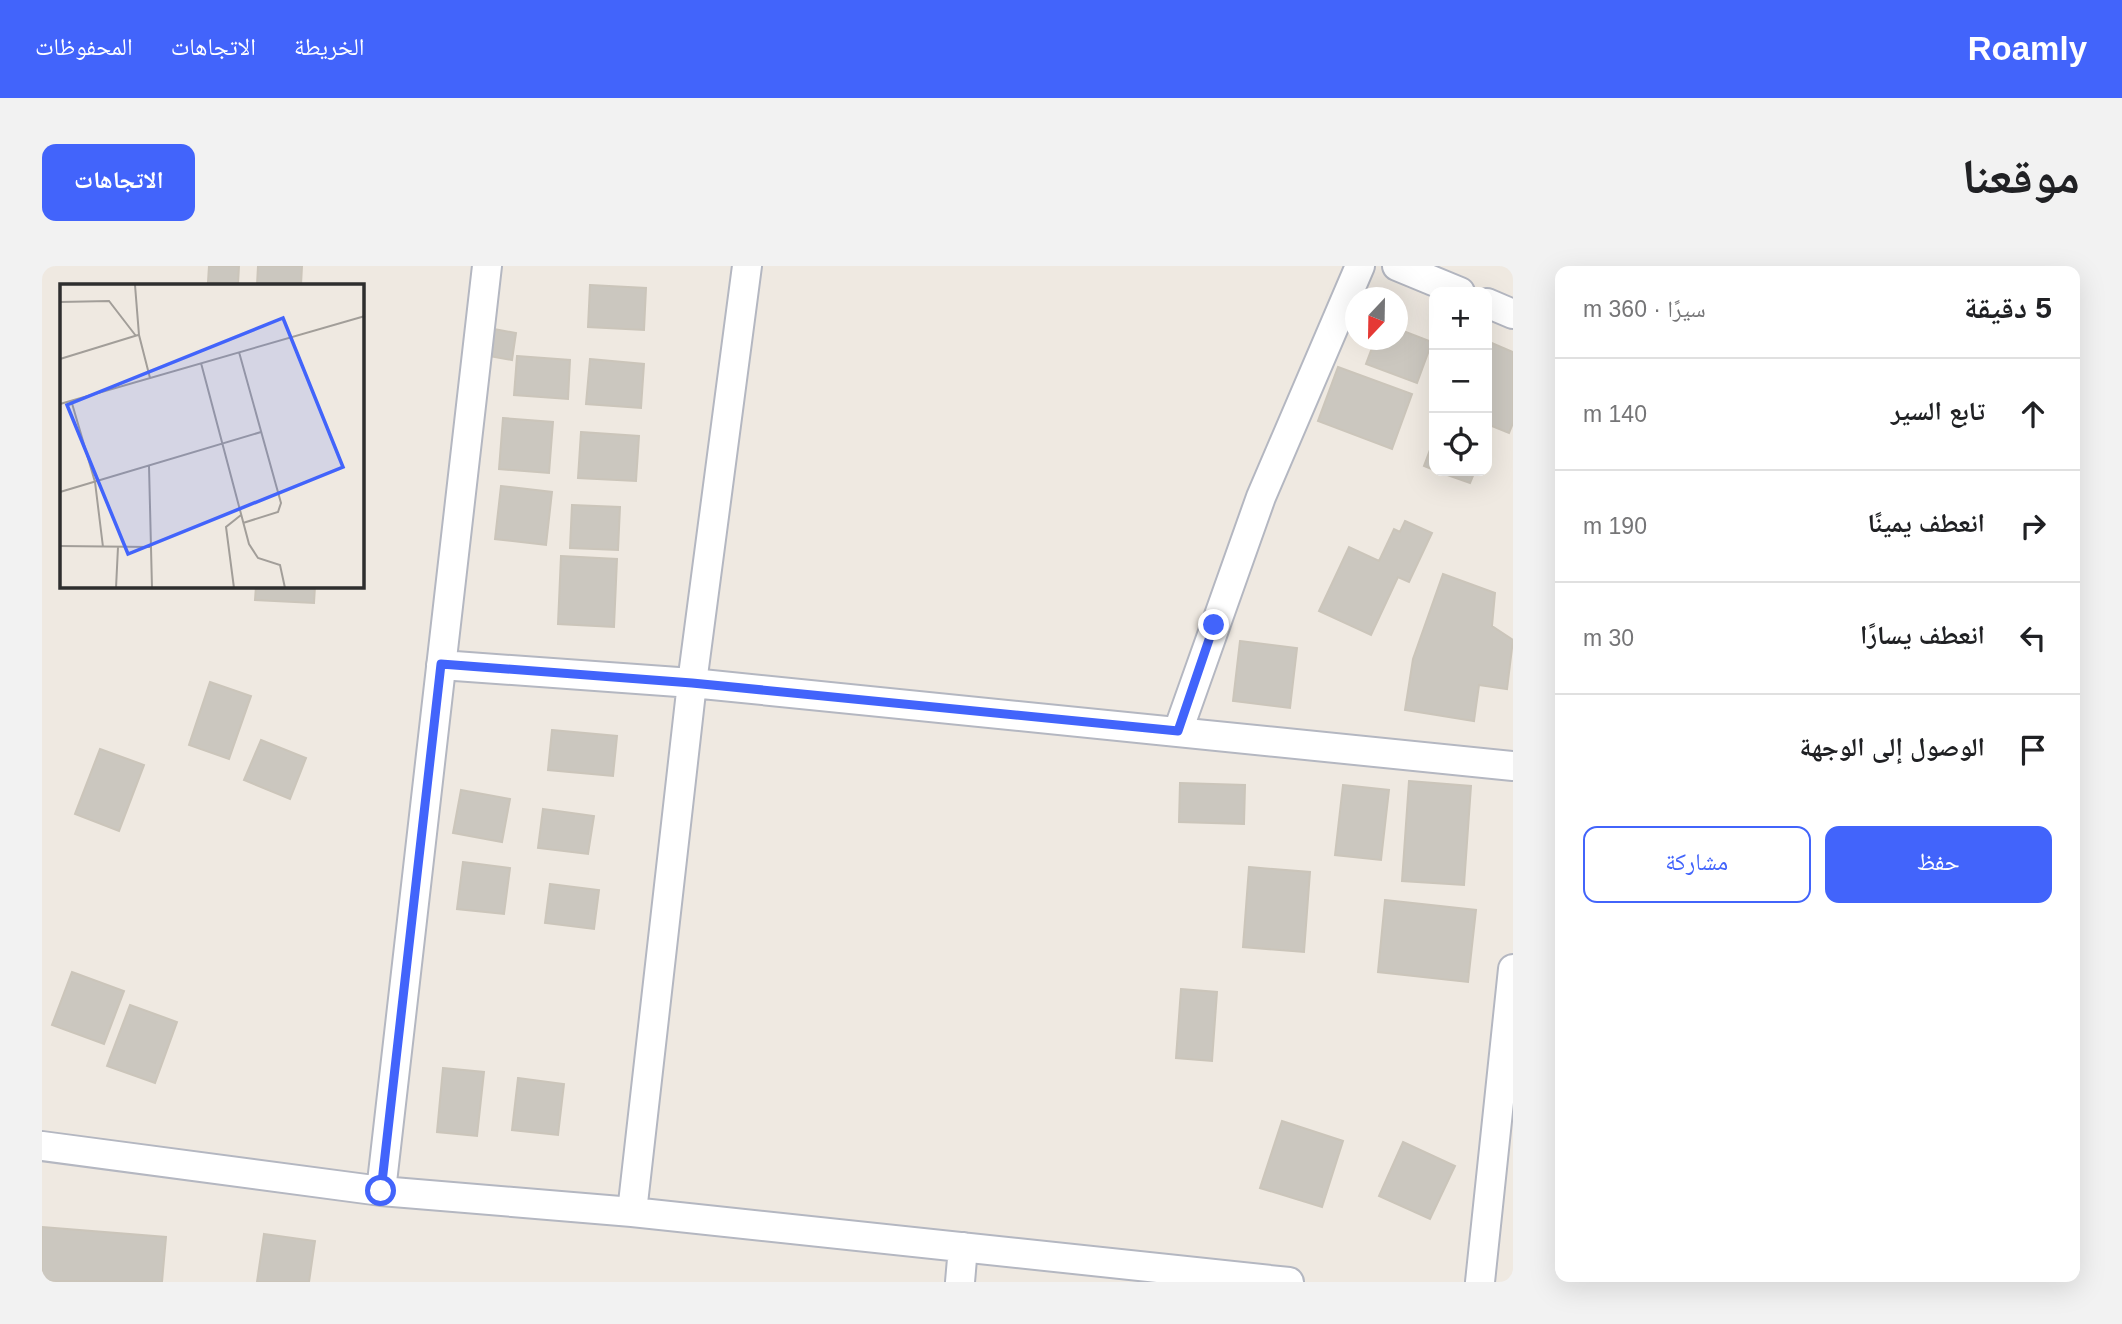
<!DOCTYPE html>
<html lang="ar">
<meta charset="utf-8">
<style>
:root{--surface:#fff;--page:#f2f2f2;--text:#202124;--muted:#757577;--line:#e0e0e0;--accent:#4264fb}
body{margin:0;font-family:Helvetica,"Noto Naskh Arabic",sans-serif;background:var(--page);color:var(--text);direction:rtl}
.controls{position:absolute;right:21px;top:21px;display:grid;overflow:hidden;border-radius:14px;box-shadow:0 7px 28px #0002}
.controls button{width:63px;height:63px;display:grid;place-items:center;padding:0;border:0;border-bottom:2px solid var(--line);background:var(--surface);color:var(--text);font:35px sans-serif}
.compass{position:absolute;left:1303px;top:21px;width:63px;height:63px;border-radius:50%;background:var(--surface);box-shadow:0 7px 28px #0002;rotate:202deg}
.stop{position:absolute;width:21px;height:21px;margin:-16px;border:5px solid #4264fb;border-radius:50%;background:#fff}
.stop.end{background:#4264fb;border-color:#fff;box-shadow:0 2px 7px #0008}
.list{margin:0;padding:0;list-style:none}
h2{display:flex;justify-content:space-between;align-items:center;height:91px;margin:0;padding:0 28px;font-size:30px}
h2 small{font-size:23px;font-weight:400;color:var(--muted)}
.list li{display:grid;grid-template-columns:46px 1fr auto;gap:21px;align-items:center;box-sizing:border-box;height:112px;padding:0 28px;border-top:2px solid var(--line)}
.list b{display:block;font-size:26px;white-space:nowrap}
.list em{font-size:23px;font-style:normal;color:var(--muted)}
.actions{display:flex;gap:14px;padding:21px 28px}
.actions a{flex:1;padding:16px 0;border:2px solid var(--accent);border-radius:14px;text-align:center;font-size:24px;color:var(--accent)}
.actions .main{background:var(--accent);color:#fff}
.icon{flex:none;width:38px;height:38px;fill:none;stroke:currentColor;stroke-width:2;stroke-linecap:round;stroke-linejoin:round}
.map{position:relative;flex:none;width:1471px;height:1016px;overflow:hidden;direction:ltr;border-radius:14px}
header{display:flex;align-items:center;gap:42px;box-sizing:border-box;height:98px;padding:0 35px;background:var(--accent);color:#fff}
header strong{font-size:33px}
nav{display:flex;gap:38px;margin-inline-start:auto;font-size:24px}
.intro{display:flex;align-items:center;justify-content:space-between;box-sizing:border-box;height:168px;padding:0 42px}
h1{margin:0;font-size:49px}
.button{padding:18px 32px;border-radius:14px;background:var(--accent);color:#fff;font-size:24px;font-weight:700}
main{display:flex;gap:42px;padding:0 42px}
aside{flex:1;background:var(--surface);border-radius:14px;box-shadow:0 7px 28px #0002}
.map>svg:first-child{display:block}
.building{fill:#cbc7bf;stroke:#cbc5ba;stroke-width:2}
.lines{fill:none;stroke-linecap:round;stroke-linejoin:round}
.minor-casing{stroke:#b4b7c1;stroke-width:32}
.minor{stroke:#fff;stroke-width:28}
.route{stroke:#4264fb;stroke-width:9}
.inset-road{fill:none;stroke:#a29e99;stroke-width:2}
.view{fill:#4264fb;fill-opacity:0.15;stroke:#4264fb;stroke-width:3.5}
.inset-edge{fill:none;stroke:#2e2e2e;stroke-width:3.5}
</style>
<header>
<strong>Roamly</strong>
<nav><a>الخريطة</a><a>الاتجاهات</a><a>المحفوظات</a></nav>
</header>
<div class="intro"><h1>موقعنا</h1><a class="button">الاتجاهات</a></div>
<main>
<aside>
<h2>5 دقيقة<small>سيرًا · 360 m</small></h2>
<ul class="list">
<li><svg class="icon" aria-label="ahead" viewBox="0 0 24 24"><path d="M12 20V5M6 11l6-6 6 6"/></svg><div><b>تابع السير</b></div><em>140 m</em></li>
<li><svg class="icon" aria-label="right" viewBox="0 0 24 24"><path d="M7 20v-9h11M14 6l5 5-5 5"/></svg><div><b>انعطف يمينًا</b></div><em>190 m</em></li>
<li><svg class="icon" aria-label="left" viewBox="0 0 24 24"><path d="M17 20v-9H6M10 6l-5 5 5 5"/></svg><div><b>انعطف يسارًا</b></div><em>30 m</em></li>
<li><svg class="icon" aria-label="arrive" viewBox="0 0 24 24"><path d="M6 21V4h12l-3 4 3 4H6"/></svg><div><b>الوصول إلى الوجهة</b></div></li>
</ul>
<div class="actions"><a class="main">حفظ</a><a>مشاركة</a></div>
</aside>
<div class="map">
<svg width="1471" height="1016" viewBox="0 0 1471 1016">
<rect width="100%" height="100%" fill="#efe9e1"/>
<path class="building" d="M167,0h30l-1,18 -30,-2z
M216,0h44l-1,19h-44z
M548,19l56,3 -2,42 -56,-3z
M452,63l22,4 -4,27 -23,-4z
M1356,63l34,13 -15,41 -51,-19 9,-24h23z
M1445,75l26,11v71l-4,10 -22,-9z
M475,90l53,4 -2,39 -54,-4z
M548,93l54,5 -3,44 -55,-4z
M1296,101l74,27 -20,55 -74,-28z
M461,152l50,4 -4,51 -50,-4z
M539,166l58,4 -3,45 -58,-3z
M1392,173v31l-10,-4z
M1394,205h39l-5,12z
M459,220l51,6 -6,53 -51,-6z
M530,239l48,2 -2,43 -48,-2z
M1363,255l27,12 -23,49 -11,-5 -27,58 -52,-24 30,-64 30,14 15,-32 6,3z
M519,290l56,3 -3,68 -56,-3z
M1401,308l52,19 -3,33 21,14 -6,49 -28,-4 -5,36 -69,-11 8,-51z
M214,320h59l-1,17 -59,-3z
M1198,375l57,7 -7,60 -57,-7z
M168,416l41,14 -22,63 -40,-14z
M510,464l65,6 -4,40 -65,-6z
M219,474l45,18 -16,41 -46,-19z
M58,483l44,16 -25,66 -44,-17z
M1367,515l62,5 -7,99 -62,-4z
M1138,517l65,2 -1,39 -65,-2z
M1301,519l46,5 -8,70 -46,-5z
M419,524l49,9 -8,43 -49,-9z
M501,543l51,7 -6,38 -50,-6z
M421,596l47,6 -6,46 -47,-5z
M1207,601l61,5 -6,80 -61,-5z
M508,618l49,6 -5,39 -49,-6z
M1343,634l91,10 -8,72 -90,-10z
M30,706l52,19 -20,53 -52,-19z
M1139,723l36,3 -5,69 -36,-3z
M88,739l47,17 -22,61 -48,-17z
M401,802l41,4 -7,64 -40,-4z
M476,812l46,6 -6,51 -46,-5z
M1240,855l61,20 -21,66 -62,-19z
M1361,876l52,24 -25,53 -51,-23z
M0,961l124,10 -4,45 -120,-1z
M222,968l51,7 -6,41h-52z"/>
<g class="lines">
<defs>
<path id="minor" d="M1355,0l63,26
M1445,37l26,11
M399,399l251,18 821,83
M1136,465l83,-234 99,-231
M0,880l339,45 251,21 657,70
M339,925l106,-925
M590,946l60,-529 55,-417
M918,1016l3,-35
M1438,1016l33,-313"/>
</defs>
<use href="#minor" class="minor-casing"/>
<use href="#minor" class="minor"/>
</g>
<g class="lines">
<path class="route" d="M339,925l60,-527 251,19 486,48 36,-106"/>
</g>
<g transform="translate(18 18)">
<rect width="304" height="304" fill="#efe9e1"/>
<path class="inset-road" d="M75,1l4,50 11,43M0,18l49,-1 27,35M179,68l42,151 -3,9 -35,11M0,75l78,-24M141,79l48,181 9,14 22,7 5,23M11,116l24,82 8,65M0,120l305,-88M89,182l3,122M0,208l201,-60M0,262l90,1M56,304l2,-41M174,304l-8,-61 15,-12"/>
<path class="view" d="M223,34l60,149 -215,87 -61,-149z"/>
<rect width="304" height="304" class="inset-edge"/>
</g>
</svg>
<div class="controls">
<button>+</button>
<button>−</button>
<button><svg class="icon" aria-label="locate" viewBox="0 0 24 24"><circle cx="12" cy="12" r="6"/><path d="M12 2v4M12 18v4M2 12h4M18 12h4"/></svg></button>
</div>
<svg class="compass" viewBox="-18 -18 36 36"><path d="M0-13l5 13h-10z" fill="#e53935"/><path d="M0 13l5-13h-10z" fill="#757577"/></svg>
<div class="stop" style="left:339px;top:925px"></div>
<div class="stop end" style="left:1172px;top:359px"></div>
</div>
</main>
